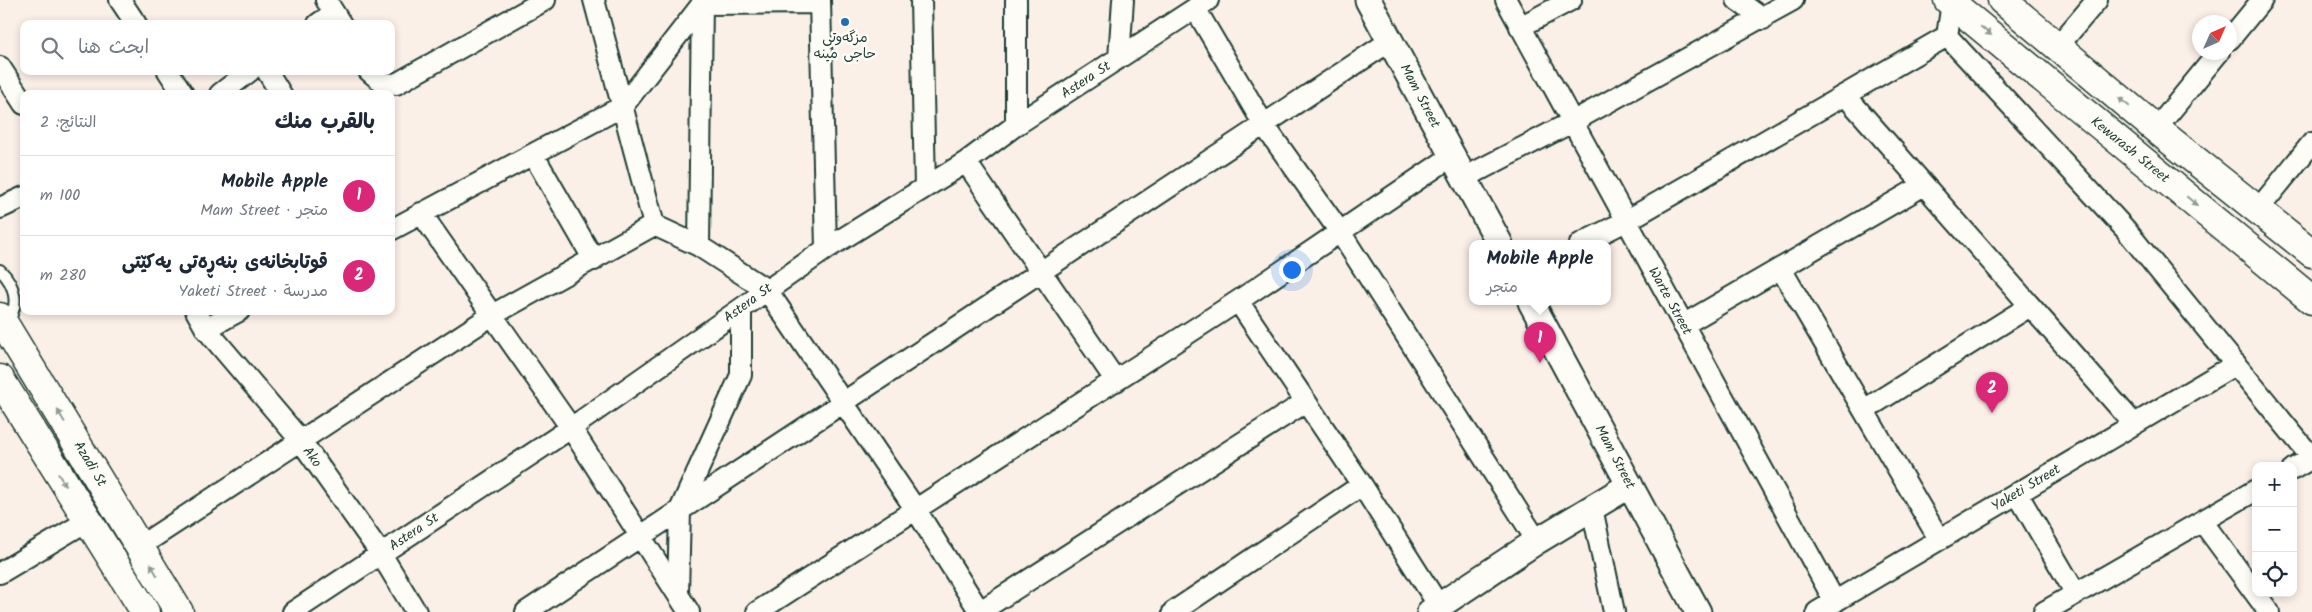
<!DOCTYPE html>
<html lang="ar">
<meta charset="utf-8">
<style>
:root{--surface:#fff;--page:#f6f6f7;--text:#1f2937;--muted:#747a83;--line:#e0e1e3;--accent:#db2777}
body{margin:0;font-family:Kalam,"Playpen Sans Arabic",sans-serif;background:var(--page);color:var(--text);direction:rtl}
.controls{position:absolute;right:15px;bottom:15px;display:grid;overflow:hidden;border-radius:10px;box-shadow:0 2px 8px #0003}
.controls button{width:45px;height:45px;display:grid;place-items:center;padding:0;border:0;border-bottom:1px solid var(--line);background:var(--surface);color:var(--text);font:25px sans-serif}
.compass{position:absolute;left:2192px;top:15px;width:45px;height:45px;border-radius:50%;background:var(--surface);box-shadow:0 2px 8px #0003;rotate:45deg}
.you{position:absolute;left:1291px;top:269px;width:18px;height:18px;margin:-12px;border:4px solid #fff;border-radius:50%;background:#1a73e8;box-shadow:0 0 0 8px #1a73e833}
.badge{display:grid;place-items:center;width:32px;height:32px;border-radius:50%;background:var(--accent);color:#fff;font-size:16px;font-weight:700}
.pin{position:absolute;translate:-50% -41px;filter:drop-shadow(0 1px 2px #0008)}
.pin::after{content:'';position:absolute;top:26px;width:18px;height:15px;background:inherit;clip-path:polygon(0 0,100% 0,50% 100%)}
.popup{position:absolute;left:1469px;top:240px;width:142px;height:65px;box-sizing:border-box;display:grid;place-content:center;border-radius:10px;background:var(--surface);filter:drop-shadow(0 1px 4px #0005);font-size:16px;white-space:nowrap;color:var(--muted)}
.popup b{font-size:19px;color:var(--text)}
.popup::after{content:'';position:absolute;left:50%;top:100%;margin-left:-10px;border:10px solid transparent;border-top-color:var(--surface)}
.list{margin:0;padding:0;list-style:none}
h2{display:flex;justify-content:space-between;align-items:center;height:65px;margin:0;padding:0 20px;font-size:21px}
h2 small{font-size:16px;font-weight:400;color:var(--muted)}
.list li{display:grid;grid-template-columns:32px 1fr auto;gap:15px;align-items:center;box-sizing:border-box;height:80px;padding:0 20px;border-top:1px solid var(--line)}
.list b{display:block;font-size:19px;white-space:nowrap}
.list p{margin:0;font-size:16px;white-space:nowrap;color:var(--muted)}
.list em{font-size:16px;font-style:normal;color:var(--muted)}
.icon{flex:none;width:28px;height:28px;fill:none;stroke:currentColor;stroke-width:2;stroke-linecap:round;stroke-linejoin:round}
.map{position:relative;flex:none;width:2312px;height:612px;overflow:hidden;direction:ltr}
.search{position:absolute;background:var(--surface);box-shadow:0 2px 8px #0003;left:20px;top:20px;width:375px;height:55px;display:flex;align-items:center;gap:12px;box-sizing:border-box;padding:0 18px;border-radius:10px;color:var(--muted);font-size:19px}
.panel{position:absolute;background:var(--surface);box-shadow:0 2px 8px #0003;left:20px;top:90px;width:375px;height:225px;border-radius:10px;direction:rtl}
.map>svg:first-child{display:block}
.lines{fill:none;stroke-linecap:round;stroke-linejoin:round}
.service-casing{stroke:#1f3d34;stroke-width:14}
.minor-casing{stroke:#1f3d34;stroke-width:24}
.tertiary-casing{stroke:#1f3d34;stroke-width:29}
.secondary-casing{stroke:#1f3d34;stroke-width:31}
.trunk-casing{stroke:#1f3d34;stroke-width:31}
.service{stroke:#fdfcf7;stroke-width:10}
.minor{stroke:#fdfcf7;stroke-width:20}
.tertiary{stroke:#fdfcf7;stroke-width:25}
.secondary{stroke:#fdfcf7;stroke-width:28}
.trunk{stroke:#fdfcf7;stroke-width:28}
.oneway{fill:#8e9c96}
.poi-dot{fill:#1f6fb2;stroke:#fdfcf7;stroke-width:2}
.labels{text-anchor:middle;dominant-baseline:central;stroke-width:5;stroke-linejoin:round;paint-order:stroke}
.poi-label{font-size:14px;fill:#1f3d34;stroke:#fdfcf7}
.street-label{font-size:14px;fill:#1f3d34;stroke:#fdfcf7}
</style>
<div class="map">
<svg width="2312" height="612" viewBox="0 0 2312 612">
<rect width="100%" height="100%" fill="#fbf0e7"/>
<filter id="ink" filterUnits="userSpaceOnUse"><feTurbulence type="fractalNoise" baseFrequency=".02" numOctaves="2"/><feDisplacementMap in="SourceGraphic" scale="10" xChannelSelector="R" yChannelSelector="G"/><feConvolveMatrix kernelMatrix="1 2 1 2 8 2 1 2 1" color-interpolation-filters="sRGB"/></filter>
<g filter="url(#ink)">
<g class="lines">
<defs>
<path id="service" d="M0,270c16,15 20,37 6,54"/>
<path id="minor" d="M120,0l16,24
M326,0l15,24
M594,0l60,225 45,21 68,44 149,220 64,102
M820,0l6,249
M921,0l4,187
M1016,0v125
M1506,0l329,602
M1737,0l26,19
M1952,3l-5,33 179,194 186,228 -19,11
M1195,8l69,117 76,107 197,309
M318,24l16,-11
M1520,27l51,-27
M2230,39l32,-39
M2058,46l39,-46
M1119,58l4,-58
M0,67l24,37
M168,71l15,23
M267,71l14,23
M369,71l14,12 13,1 149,-84
M220,94l30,-23
M1845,95l289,329
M2156,129l63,-77
M533,154l61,106
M966,162l150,219
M1464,178l108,-56 221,-122
M0,208l24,-11
M2257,211l55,-68
M421,213l150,215 118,184
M391,230l232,-124 79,-102 118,-1
M1580,244l46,-23 321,-185
M699,246l3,-245
M1781,269l158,270
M1238,301l124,184 77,121
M196,311l10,18 95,112 80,113 35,58
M1683,325l241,-140
M206,329l33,-18
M1864,410l166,-104
M2017,493l59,101
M1592,508l22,104
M2202,521l67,91
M140,546l354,-232 160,-89
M0,573l87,-52
M678,594l2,-84 61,-135v-66
M293,612l278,-184 255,-179 140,-87 50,-37 192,-125
M526,612l864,-571
M757,612l481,-311 214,-145
M979,612l325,-209
M1173,612l189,-127
M1817,612l419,-248
M2044,612l212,-122"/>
<path id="tertiary" d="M1368,0l132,244
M1531,302l167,310
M1430,612l107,-71 93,-56"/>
<path id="secondary" d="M1948,0l364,300
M2002,0l154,129 156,124"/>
<path id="trunk" d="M0,317l179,295
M0,379l145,233"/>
</defs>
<use href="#service" class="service-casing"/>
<use href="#minor" class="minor-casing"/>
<use href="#tertiary" class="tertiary-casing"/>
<use href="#secondary" class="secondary-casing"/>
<use href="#trunk" class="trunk-casing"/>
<use href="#service" class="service"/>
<use href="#minor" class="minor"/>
<use href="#tertiary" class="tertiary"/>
<use href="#secondary" class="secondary"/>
<use href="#trunk" class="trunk"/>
</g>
<defs><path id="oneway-solid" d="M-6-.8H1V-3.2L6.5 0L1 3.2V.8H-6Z" transform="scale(1.25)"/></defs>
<g class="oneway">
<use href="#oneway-solid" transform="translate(1986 31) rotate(39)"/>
<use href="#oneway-solid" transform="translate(2124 102) rotate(-140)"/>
<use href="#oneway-solid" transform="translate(2192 201) rotate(40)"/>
<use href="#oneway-solid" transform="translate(61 416) rotate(-121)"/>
<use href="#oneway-solid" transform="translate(62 480) rotate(58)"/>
<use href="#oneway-solid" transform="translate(154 570) rotate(-120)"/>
</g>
</g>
<circle class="poi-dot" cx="845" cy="22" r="5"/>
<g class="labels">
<g class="poi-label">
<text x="845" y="38">مزگەوتی<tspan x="845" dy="16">حاجی مینە</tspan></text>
</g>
<g class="street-label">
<text transform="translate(1086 80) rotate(-33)">Astera St</text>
<text transform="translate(1420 96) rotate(62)">Mam Street</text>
<text transform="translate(2130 150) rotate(39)">Kewarash Street</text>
<text transform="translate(1670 301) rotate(61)">Warte Street</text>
<text transform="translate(748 303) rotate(-36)">Astera St</text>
<text transform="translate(312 457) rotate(54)">Ako</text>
<text transform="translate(1615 457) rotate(62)">Mam Street</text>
<text transform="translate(90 464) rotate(59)">Azadi St</text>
<text transform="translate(2026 488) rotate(-31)">Yaketi Street</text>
<text transform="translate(414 532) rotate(-34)">Astera St</text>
</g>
</g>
</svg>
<div class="controls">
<button>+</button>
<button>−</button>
<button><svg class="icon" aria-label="locate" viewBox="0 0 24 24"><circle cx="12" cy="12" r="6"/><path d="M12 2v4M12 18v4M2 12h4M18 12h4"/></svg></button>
</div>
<svg class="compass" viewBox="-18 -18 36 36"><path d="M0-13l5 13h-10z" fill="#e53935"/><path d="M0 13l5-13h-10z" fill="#747a83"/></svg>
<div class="you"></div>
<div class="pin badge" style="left:1540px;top:363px">1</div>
<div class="popup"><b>Mobile Apple</b>متجر</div>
<div class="pin badge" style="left:1992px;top:413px">2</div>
<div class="search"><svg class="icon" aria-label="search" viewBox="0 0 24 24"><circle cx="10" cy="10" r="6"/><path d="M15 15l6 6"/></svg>ابحث هنا</div>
<section class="panel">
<h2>بالقرب منك<small>النتائج: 2</small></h2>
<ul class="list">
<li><span class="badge">1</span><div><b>Mobile Apple</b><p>متجر · Mam Street</p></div><em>100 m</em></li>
<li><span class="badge">2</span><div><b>قوتابخانەی بنەڕەتی یەکێتی</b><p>مدرسة · Yaketi Street</p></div><em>280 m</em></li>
</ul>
</section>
</div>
